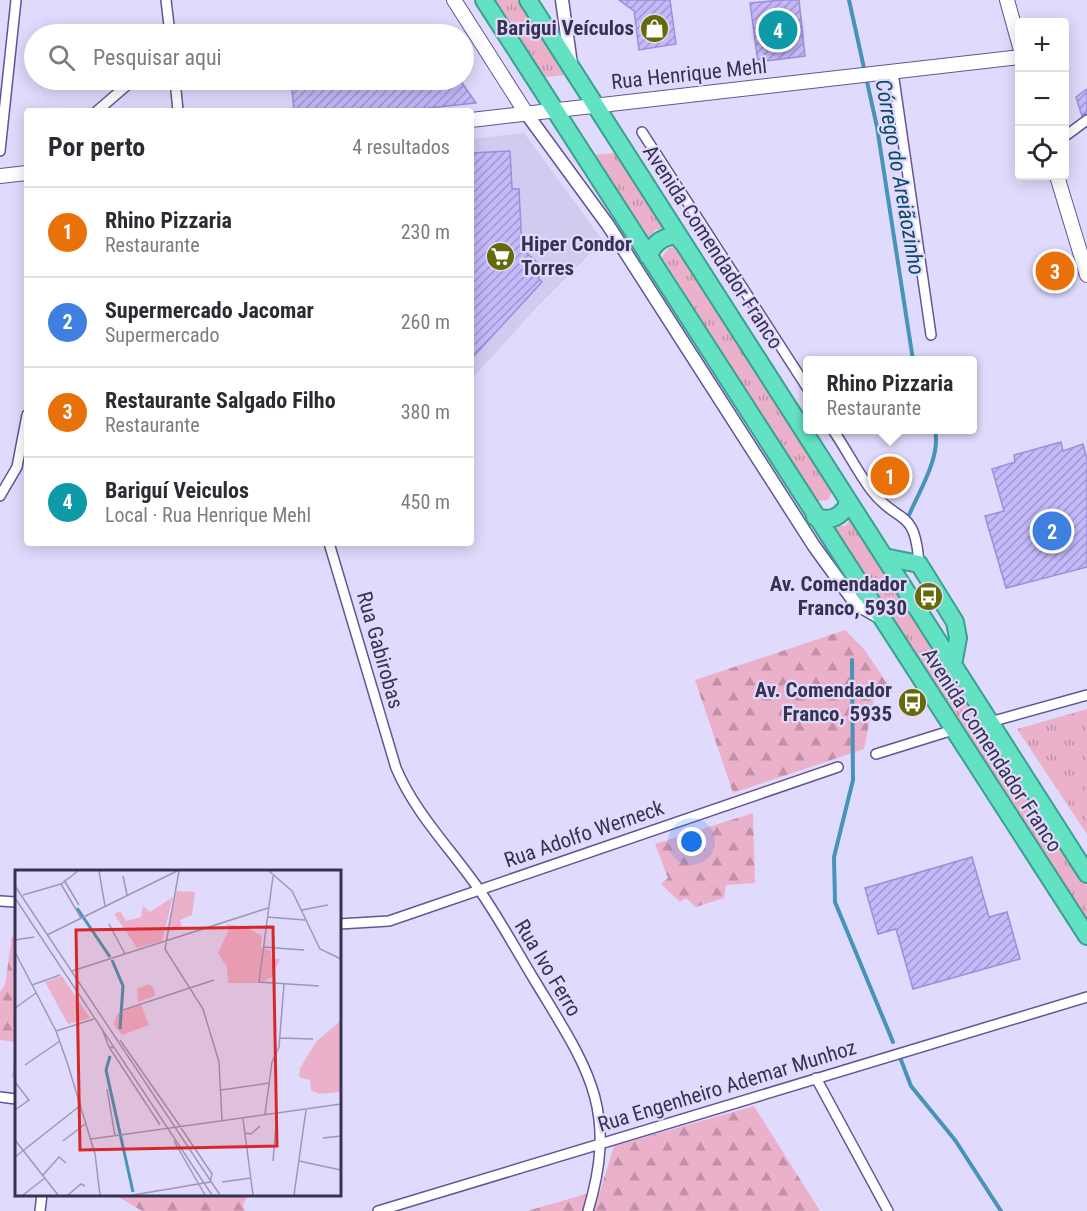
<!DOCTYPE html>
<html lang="pt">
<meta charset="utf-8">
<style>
:root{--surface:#fff;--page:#f7f7f7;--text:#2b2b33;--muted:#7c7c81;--line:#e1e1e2;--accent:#666a09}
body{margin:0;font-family:"Roboto Condensed",sans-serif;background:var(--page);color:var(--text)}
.controls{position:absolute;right:18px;top:18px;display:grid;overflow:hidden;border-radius:6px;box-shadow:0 3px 15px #0003}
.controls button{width:54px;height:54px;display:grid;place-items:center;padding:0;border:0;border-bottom:2px solid var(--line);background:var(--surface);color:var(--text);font:30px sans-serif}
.you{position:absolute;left:692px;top:842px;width:21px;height:21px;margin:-15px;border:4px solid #fff;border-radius:50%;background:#1a73e8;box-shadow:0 0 0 9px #1a73e833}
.badge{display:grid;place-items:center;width:39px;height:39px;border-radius:50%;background:var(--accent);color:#fff;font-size:20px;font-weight:700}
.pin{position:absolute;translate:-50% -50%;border:3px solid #fff;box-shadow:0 2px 6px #0006}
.popup{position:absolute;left:803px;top:356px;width:174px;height:78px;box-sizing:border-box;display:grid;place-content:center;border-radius:6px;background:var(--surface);filter:drop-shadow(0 2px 4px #0005);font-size:20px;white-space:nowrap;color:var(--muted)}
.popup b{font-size:22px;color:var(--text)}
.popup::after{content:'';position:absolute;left:50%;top:100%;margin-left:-12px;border:12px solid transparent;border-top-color:var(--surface)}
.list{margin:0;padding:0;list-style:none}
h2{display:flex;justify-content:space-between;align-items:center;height:78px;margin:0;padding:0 24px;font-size:26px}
h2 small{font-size:20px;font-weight:400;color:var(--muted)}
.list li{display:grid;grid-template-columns:39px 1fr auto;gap:18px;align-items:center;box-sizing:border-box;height:90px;padding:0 24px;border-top:2px solid var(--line)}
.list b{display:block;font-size:22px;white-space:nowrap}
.list p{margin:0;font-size:20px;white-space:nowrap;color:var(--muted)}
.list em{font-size:20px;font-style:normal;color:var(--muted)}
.icon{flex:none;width:33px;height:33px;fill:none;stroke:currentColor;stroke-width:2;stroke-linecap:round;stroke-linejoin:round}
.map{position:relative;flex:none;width:1087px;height:1211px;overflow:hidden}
.search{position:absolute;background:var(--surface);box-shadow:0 3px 15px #0003;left:24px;top:24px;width:450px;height:66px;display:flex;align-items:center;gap:15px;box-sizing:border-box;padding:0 21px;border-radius:33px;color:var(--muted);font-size:22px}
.panel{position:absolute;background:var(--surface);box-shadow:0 3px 15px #0003;left:24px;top:108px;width:450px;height:438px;border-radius:6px}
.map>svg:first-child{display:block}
.built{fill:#d1ccef}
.grass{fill:url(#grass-tufts)}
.forest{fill:url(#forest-firs)}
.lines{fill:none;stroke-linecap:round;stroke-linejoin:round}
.stream{stroke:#4893b8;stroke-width:4}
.building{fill:url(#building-hatch);stroke:#9c8ed9;stroke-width:1.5}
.minor-casing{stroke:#635399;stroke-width:12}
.tertiary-casing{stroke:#635399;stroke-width:15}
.secondary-casing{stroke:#635399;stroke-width:16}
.trunk-casing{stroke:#3ba092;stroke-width:20}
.minor{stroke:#fff;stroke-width:9}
.tertiary{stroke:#fff;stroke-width:12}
.secondary{stroke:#fff;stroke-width:14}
.trunk{stroke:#63e2c3;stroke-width:16}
.labels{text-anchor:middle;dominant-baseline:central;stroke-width:4.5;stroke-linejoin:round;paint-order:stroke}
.poi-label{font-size:21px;font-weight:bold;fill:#383252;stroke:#e0dbfc;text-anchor:end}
.street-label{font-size:21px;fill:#383252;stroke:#e0dbfc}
.water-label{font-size:22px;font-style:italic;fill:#0c4b65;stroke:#e0dbfc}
.inset-river{fill:none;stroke:#4893b8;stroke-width:3}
.inset-road{fill:none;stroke:#9d97b8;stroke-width:1.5}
.view{fill:#d62828;fill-opacity:0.15;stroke:#d62828;stroke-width:3}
.inset-edge{fill:none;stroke:#383252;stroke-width:3}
</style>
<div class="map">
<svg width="1087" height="1211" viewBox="0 0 1087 1211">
<defs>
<pattern id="grass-tufts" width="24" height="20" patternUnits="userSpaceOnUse" patternTransform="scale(1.5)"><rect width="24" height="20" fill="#ecb1ca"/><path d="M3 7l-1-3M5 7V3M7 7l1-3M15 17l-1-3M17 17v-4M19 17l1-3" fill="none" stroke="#c091a7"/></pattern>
<pattern id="forest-firs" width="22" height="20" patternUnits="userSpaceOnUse" patternTransform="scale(1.5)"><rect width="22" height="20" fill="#ecb1ca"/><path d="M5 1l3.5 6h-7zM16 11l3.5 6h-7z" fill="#c091a7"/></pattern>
<pattern id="building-hatch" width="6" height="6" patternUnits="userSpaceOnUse" patternTransform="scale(1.5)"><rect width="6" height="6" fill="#c5b9fb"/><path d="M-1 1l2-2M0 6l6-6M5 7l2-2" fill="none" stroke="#a197ce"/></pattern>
</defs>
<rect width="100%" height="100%" fill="#e0dbfc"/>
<path class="built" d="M524,133l81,110h-4l-67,67 -63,70v-241z"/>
<path class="grass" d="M495,0h22l47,75 -19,2z
M615,153l51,77 -10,-1 -7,8 -55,-82z
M675,247l5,2 152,243 -4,8 -12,1 -154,-244 7,-9z
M851,515l236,371v36l-254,-396h13z
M1087,709v125l-70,-105z"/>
<path class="forest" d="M845,630l19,19 29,43 -19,6 -10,51 -131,44 -38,-113z
M753,813l2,70 -29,2 -2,13 -28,9 -10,-9 -6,4 -19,-18 7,-6 -13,-34z
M16,934v145l-4,-2 4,-35 -16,-2v-48l5,-7 7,-49z
M754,1106l66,105h-226l20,-65z
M590,1193l-6,18h-57z
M115,1195h133l-5,10 2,6h-103z"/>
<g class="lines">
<path class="stream" d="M849,0l28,127 36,233
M909,515c11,-25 32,-59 26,-85
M852,660l1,120 -19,77 1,45 58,140
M901,1060l10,26 44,54 46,71"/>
</g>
<path class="building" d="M619,0h51l6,44 -37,6 -5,-39z
M782,0h17l6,56 -47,6 -8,-59z
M291,80h169l16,23 -75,8h-107z
M1087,89v24l-5,3 -6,-19z
M510,151l2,38h7l3,60 23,20 -7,9 4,4 -71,77v-206z
M1061,442l2,9 20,-7 4,15v108l-81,21 -21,-72 19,-5 -12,-42 23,-7 -1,-7z
M972,857l17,60 18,-5 13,47 -107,30 -17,-60 -18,5 -13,-46z"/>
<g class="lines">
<defs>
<path id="minor" d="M166,0l4,34
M893,72l38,263
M175,80l3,31
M97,111l36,-31
M642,132l166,257
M1064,137l23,-17
M0,151l16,-151
M833,430c13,19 24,41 38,60 27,36 44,15 48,74
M0,496l17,-29 10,-52
M329,543l67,225c19,45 54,80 82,120 21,30 38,62 57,93 52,86 84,127 53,230
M990,722l97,-27
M876,754l77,-24
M0,901l16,1
M339,924l50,-3 449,-154
M816,1078l72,133
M0,1097l16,2
M40,1211l2,-17
M378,1211l709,-214"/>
<path id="tertiary" d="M562,0l9,64
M526,113l82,112 206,321 42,58 23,13"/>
<path id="secondary" d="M454,0l72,113
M1007,0l13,47
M471,120l549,-63
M0,176l27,-3
M1057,176l30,99"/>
<path id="trunk" d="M484,0l603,936
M528,0l559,874
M648,256c7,-14 13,-18 28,-21l7,8
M815,517c15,4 22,2 32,-10v-8
M884,557l35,7 36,58 3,16 -5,27"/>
</defs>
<use href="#minor" class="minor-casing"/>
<use href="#tertiary" class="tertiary-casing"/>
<use href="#secondary" class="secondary-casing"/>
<use href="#trunk" class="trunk-casing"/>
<use href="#minor" class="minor"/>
<use href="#tertiary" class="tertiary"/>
<use href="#secondary" class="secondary"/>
<use href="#trunk" class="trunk"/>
</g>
<defs>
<symbol id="shop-disc" viewBox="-11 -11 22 22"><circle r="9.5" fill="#666a09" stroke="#e0dbfc"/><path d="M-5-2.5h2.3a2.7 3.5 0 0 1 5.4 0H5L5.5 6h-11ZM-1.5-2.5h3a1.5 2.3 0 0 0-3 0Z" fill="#fff"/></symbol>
<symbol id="supermarket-disc" viewBox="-11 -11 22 22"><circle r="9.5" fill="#666a09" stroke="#e0dbfc"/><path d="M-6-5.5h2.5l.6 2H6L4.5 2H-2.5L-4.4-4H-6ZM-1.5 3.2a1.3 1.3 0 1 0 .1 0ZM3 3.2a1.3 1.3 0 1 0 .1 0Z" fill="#fff"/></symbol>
<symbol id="bus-disc" viewBox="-11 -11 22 22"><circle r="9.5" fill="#666a09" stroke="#e0dbfc"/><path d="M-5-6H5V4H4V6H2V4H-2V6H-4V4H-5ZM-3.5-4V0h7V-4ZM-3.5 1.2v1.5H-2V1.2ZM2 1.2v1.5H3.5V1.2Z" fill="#fff"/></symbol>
</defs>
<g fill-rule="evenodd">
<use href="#shop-disc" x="638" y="12" width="33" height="33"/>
<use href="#supermarket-disc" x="484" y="240" width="33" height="33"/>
<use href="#bus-disc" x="912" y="580" width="33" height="33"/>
<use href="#bus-disc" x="896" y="686" width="33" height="33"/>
</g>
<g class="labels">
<g class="poi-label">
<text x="634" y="28">Barigui Veículos</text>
<text x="521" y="244" text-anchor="start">Hiper Condor<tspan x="521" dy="24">Torres</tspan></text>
<text x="907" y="584">Av. Comendador<tspan x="907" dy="24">Franco, 5930</tspan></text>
<text x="892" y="690">Av. Comendador<tspan x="892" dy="24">Franco, 5935</tspan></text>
</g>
<g class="street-label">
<text transform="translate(689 74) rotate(-6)">Rua Henrique Mehl</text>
<text transform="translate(713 247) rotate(57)">Avenida Comendador Franco</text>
<text transform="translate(380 650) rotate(74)">Rua Gabirobas</text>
<text transform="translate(992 750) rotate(57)">Avenida Comendador Franco</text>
<text transform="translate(584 834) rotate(-19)">Rua Adolfo Werneck</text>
<text transform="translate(548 968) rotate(59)">Rua Ivo Ferro</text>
<text transform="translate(727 1086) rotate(-17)">Rua Engenheiro Ademar Munhoz</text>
</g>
<g class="water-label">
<text transform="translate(900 177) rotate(80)">Córrego do Areiãozinho</text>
</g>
</g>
<g transform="translate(15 870)">
<rect width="326" height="326" fill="#e0dbfc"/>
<path d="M47,106l28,42 -22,6 -23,-42z" fill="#ecb1ca"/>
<path d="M161,21l19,1 -3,23 -12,5 2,7 -16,5zM158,27l-11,44 -25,7 -23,-34 6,-3 6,10 15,-4 2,-11 7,6zM212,54l19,3 16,9 -1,11 10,4v7l9,1 -8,18 -12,6h-32l-1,-16 -9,-14 11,-24zM133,114l6,4 1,8 -17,6 -1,-13zM126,135l8,20 -27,10 -9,-11 5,-11zM325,151v71l-21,2 -8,-4 -1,-10 -11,-3 1,-9 16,-26z" fill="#ecb1ca"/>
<path class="inset-river" d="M62,38l33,49M97,90l11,26 -3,43M95,186l-4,14 27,122"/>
<path class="inset-road" d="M84,1l6,35M164,1l-14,78 38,60 16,53 3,58M254,1l23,20 28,58 21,10M108,6l4,19M258,6l-14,106 60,4M49,10l15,25M46,14l20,34M0,16l205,309M8,25l38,-11 17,-13M0,28l197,297M287,40l26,-5M252,47l38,3M94,54l16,30M32,65l130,-64M0,70l19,-3M248,77l41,3M0,82l41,79 12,34 27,89 5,41M57,101l196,-63M17,115l28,-10M0,138l21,-15M108,140l91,-30M87,159l7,18 6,1M41,161l38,-12M264,168l34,1M105,170l60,86M94,177l51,78M10,195l35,-24M0,212l14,18 -14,10M92,219l8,47M206,220l48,-7M250,244l7,-52 7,-15 5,-63M228,249l10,76M230,263l6,1 9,-8M308,268l18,-2M76,269l250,-35M0,270l43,55M48,271l22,-17M159,271l31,54M0,287l66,-52M258,291l4,-47M284,291l42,9M28,305l16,-18 7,6M207,312l29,-4M8,325l22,-17M53,325l13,-11 4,2M118,325l77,-13 2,-8 -31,-46M279,325l12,-85"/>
<path class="view" d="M258,57l4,219 -197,4 -4,-220z"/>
<rect width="326" height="326" class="inset-edge"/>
</g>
</svg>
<div class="controls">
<button>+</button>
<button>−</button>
<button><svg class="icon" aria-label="locate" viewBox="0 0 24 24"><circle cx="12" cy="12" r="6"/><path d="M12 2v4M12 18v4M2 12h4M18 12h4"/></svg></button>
</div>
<div class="you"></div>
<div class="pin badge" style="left:890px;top:476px;background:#e8710a">1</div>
<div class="popup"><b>Rhino Pizzaria</b>Restaurante</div>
<div class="pin badge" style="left:1052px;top:531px;background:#3f7fe0">2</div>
<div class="pin badge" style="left:1055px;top:271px;background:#e8710a">3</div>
<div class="pin badge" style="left:778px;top:30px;background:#0f9aa8">4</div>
<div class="search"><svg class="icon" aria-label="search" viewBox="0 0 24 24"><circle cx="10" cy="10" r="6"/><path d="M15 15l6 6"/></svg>Pesquisar aqui</div>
<section class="panel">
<h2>Por perto<small>4 resultados</small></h2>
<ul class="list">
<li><span class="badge" style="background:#e8710a">1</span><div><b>Rhino Pizzaria</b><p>Restaurante</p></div><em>230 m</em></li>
<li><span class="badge" style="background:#3f7fe0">2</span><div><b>Supermercado Jacomar</b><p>Supermercado</p></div><em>260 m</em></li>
<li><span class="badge" style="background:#e8710a">3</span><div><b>Restaurante Salgado Filho</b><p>Restaurante</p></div><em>380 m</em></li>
<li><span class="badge" style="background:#0f9aa8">4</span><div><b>Bariguí Veiculos</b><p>Local · Rua Henrique Mehl</p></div><em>450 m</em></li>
</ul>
</section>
</div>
